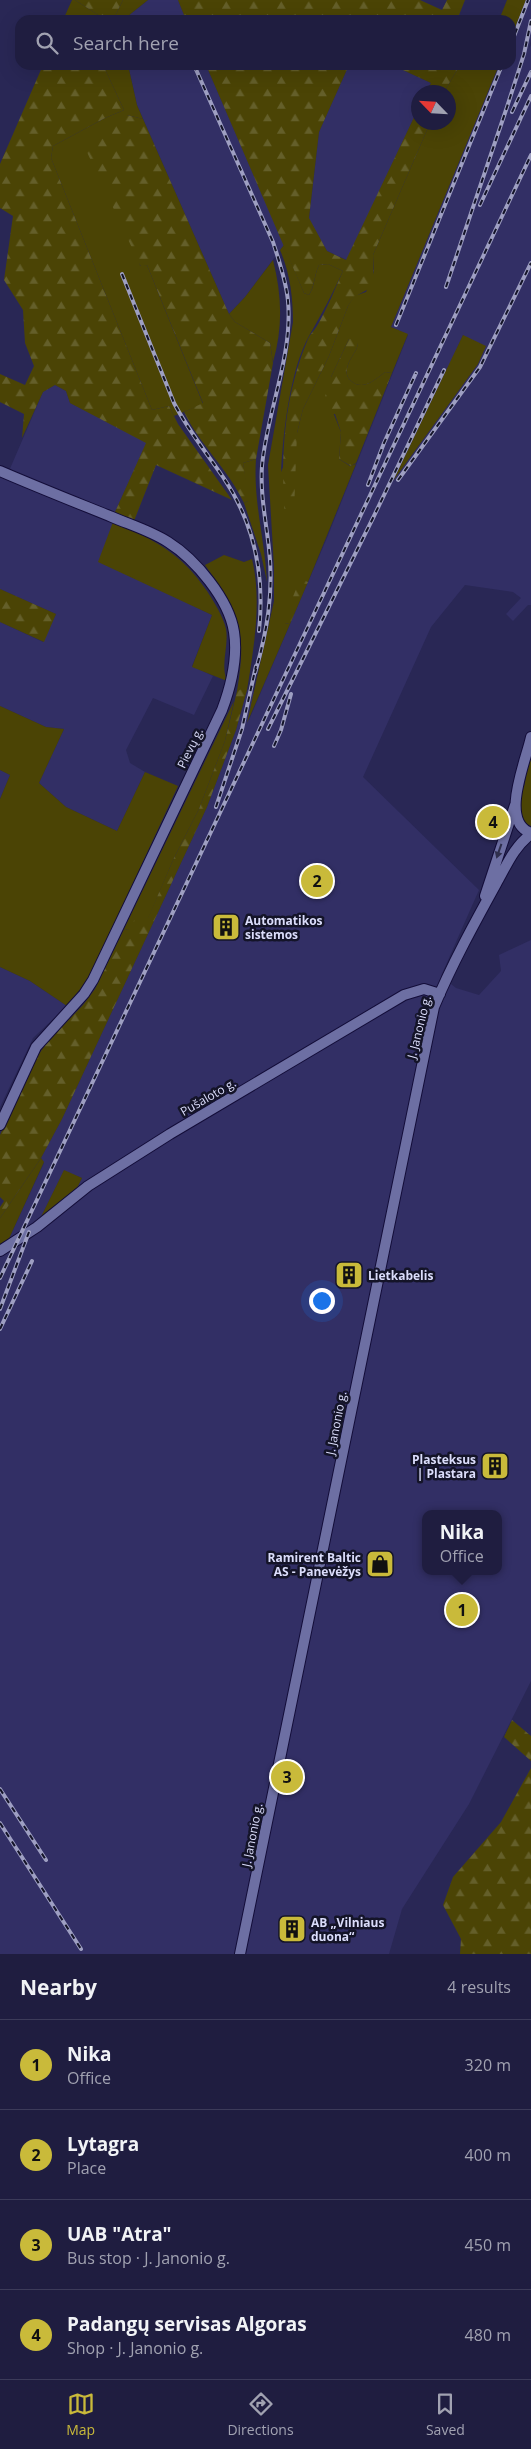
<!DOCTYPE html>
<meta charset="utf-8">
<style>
:root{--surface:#1f1d40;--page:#272647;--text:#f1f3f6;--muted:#a1a2b1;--line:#3c3b59;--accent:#c9ba3a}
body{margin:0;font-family:"Open Sans",sans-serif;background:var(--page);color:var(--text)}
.compass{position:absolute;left:411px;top:85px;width:45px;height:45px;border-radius:50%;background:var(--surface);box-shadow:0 5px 20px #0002;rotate:295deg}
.you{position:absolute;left:321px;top:1300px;width:18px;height:18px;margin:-12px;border:4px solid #fff;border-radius:50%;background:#1a73e8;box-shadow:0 0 0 8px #1a73e833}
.badge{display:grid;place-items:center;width:32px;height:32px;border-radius:50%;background:var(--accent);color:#111;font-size:16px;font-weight:700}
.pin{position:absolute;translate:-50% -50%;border:2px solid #fff;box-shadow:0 1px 5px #0006}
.popup{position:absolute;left:422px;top:1510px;width:80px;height:65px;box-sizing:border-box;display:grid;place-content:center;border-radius:10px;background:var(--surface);filter:drop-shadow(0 1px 4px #0005);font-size:16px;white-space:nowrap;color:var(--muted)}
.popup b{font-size:19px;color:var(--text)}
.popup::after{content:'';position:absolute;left:50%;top:100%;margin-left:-10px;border:10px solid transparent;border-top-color:var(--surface)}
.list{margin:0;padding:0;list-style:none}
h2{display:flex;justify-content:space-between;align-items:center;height:65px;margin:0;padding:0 20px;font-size:21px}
h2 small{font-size:16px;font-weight:400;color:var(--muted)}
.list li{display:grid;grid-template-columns:32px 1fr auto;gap:15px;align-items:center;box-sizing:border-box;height:90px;padding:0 20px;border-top:1px solid var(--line)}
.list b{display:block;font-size:19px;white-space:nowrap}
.list p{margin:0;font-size:16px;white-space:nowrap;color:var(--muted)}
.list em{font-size:16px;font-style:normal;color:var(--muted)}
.icon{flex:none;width:28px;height:28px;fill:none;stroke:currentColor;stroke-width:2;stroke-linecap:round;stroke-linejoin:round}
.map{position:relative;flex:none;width:531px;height:1954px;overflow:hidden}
.search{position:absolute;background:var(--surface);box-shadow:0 5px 20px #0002;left:15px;right:15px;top:15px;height:55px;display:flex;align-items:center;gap:12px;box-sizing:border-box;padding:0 18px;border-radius:15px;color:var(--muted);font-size:19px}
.sheet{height:425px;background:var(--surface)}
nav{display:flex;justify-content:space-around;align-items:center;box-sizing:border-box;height:70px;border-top:1px solid var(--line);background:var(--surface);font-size:14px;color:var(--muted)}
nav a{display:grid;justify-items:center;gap:2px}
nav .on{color:var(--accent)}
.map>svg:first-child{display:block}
.built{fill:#322f65;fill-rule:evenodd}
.green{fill:#4b4405}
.forest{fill:url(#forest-firs)}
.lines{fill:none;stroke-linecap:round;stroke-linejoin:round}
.secondary-casing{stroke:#130d39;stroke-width:12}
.secondary{stroke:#6d6fa3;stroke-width:10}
.rail-casing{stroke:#9e9fc2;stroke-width:4}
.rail{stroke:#141428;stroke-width:2;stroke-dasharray:5.5;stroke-linecap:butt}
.oneway{fill:#2f2f4d}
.labels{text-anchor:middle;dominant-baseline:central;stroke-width:5;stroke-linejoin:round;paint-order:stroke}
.street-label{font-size:12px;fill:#dbddfb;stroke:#141428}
.poi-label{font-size:12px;font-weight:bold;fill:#dbddfb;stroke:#141428;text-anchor:start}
</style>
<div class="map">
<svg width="531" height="1954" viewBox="0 0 531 1954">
<defs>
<pattern id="forest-firs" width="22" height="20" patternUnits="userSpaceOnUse" patternTransform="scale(1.25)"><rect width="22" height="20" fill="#4b4405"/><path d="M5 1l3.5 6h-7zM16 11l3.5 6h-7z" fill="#645f2a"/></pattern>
</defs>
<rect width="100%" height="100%" fill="#292755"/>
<path class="built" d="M148,0h30l8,20h-63z
M526,0h5v38l-2,11 2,-4v560h-3l-15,16 -7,-7 15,-16 -8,-6 -48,-7 -34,42 -68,150 116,113 -38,86 15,12 23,7 22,-24 -2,-16 32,-15v741l-62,123 -67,105 -13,45h-389v-697l29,-17 35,-27 18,-35 -18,-7 -26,52 -31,20 37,-80 -3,-5 21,-39 145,-312 29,-77 11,-40 8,2 -6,28 78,-182 81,-203 -17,-8 108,-262h12v-27zM463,335l15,29 -82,113 51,-106zM426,1514h72v57h-72z
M128,65h78l78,180 -39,52 -16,17 -92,-209z
M349,65h43l39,18 -5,9h-8v17l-71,151 -20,-9 -18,-32 10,-87z
M55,385l11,6 4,12 77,39 -32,70 -2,10 40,64 59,29 -20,51 21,10 -19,39 -41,-17 -27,52 4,13 15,9 -28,59 -51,-24 -27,-24 25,-54 -18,-2 -46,-21v-84l43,20 13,-28 -56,-25v-114l6,3 37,-86z
M0,770l10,5 -10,24z
M0,967l30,14 37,25 -34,32 -33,69z"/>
<path class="green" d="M72,0h3l31,20h-43z
M123,0h25l-25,20h-10z
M507,0h19l-15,38v-18h-12z
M103,65h25l9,40 6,14 -16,-4 13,151 7,-1 56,139 -29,12 -5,-10 -17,4 -101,-252 2,-12 52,-28 19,-8z
M460,65h39l-108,262 17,7 -16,39 -7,-1c-10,8 -23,20 -35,8 -3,-3 -4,-7 -3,-11 1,-9 9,-16 11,-25l-9,-5 -18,38 2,35 8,20 -2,27 11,7 6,-2 -48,118 -5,-1 -18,42 5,1 -43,99 27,-122v-34l-6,-102 25,-143c0,-25 -3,-49 -13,-72l4,-5 20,48 5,2c6,-9 5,-20 10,-30l9,-1 15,7c-10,22 -22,44 -34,65 -19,34 -26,97 -28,136l16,-39 6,-24 26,-53 19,-50 6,-10 12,-4 8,-20 -1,-17 57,-132 18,-1v-30h-4z
M273,260c9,35 10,68 0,102l-3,-19 -35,-21 -6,-8 16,-17z
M463,335l23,11 -8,18 -85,117z
M256,459c-3,42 9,81 11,123l-6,-28 -17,-51 4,-2 -5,-38z
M113,522c42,18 68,31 94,69 7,11 16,25 19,38 3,18 -6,35 1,52l-35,-14 20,-52 -114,-53z
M224,555l20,7 8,-3c10,41 2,89 -5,131l-10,1c10,-59 3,-78 -32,-126z
M234,701l-9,40 -26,68 -25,49 -26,61 -4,-2 -16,13 -4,-1z
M0,706l46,21 18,2 -25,54 27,24 51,24 28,-59 33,14 -89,192 -22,28 -37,-25 -30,-14v-168l10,-24 -10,-5z
M531,759v67c-19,-7 -10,-28 -6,-43 1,-8 2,-16 6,-24z
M41,1158l3,4 -37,81 -7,4v-29z
M64,1170l18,8 -6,12 -38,33z"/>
<path class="forest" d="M75,0h48l-10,20h-7z
M178,0h242l22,10 5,-10h18l-8,20h-271z
M43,65h60l21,45 -19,8 -52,28 -2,12 101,252 17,-4 9,18 54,76 -76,-35 -22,56 -19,-9 31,-69 -76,-40 -4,-12 -11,-6 -12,7 -21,46 2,-24 -24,-12v-28l25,11 9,-19 -9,-23 -2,-33 -19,-30 9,-64 -13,-8v-44z
M206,65h143l-30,67 -10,86 18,33 19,9 72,-151v13l12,1 -57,132 1,31 -20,11 -6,9 -19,50 -26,53 -6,24 -3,79 -5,7h-4c-5,-62 -1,-123 23,-180 2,-5 6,-8 9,-13 10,-17 18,-37 26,-55l-15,-7 -9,1c-5,10 -4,20 -10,30l-5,-2z
M392,65h68l-16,27h-18l5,-9z
M127,115l16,4 86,195 6,8 35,21 3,20 -17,96 -13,4 6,34 -1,4 -4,2c-16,-34 -44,-58 -60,-91l19,-9 -56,-138 -6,2 -55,-117 1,-10 17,-14z
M354,337l4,7c-2,9 -10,16 -11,25 -1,4 0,8 3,11 12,12 25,0 35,-8l7,1 -36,90 -5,3 -12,-7 2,-27 -6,-18h-10l-4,-4 10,-33 18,-38z
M303,580l5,2 -18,42 -5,-1 -2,-2 16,-39z
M0,589l56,25 -12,28 -44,-20z
M242,689l5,1 -11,40 -29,77 -145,312 -21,39 -41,60v-11l4,-6 -4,-4v-62l33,-72 14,-21 36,-37 12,-16 29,-60 4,1 12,-19 3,1 2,5 3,1 26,-60 25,-49 26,-68 12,-50z
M512,1720l19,16v25l-27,-24z
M531,1768v186h-71l1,-15 -18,-34 10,-28 48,-55z"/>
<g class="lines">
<defs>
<path id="secondary" d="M0,471c37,16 75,31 112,46 19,8 39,14 56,25 27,17 61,57 66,90 4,26 -3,54 -12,78l-129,270 -9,14 -48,53 -36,78
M531,737c-5,24 -32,85 0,96
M485,896l30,-91
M0,1251l37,-24 51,-41 82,-52 234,-139 20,-6 16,5
M240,1954l194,-947c18,-43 40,-83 62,-123 11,-19 17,-36 35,-50"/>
</defs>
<use href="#secondary" class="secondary-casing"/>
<use href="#secondary" class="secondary"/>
<defs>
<path id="rail" d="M173,19l1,1
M511,44l17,-44
M194,65l79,177c6,19 13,38 15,59 5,55 -21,110 -26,165 -2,28 4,55 7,83 5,43 -2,83 -14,124
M512,112l19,-40
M480,205l51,-109
M122,274l52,129c14,27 32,49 49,74 32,47 42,98 36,154
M446,287l61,-180 17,-53 7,-33
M396,325l106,-260
M398,480l82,-113 51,-104
M368,485l16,-42 32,-70
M268,729l105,-211 71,-148
M274,746l7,-16 10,-36
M216,807l26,-78 14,-63
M0,1278l531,-1123
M0,1309l29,-77
M0,1329l32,-68
M0,1789l46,71
M0,1823l81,126"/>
</defs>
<use href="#rail" class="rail-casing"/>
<use href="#rail" class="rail"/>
</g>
<defs><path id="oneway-solid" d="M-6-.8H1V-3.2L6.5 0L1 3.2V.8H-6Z" transform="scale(1.25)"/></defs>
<use class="oneway" href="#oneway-solid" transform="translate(499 851) rotate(109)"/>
<defs>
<symbol id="building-square" viewBox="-11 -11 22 22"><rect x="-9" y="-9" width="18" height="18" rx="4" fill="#c9ba3a" stroke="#141428"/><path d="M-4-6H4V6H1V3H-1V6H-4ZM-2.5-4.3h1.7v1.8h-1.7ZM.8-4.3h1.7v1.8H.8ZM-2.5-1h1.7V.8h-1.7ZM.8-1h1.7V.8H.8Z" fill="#111"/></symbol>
<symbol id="shop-square" viewBox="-11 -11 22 22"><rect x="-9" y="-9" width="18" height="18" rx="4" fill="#c9ba3a" stroke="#141428"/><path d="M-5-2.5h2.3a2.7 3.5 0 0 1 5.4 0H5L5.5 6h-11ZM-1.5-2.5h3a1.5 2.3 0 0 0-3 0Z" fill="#111"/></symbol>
</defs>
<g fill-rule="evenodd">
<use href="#building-square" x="210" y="911" width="32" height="32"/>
<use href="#building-square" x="333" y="1259" width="32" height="32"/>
<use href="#building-square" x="479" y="1450" width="32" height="32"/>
<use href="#shop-square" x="364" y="1548" width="32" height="32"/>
<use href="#building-square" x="276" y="1913" width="32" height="32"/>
</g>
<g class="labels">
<g class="street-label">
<text transform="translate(190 748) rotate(-64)">Pievų g.</text>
<text transform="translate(419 1027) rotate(-76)">J. Janonio g.</text>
<text transform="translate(208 1097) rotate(-30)">Pušaloto g.</text>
<text transform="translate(336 1423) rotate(-79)">J. Janonio g.</text>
<text transform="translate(252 1835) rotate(-79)">J. Janonio g.</text>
</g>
<g class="poi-label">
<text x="245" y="920">Automatikos<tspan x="245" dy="14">sistemos</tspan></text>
<text x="368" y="1275">Lietkabelis</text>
<text x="476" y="1459" text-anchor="end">Plasteksus<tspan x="476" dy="14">| Plastara</tspan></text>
<text x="361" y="1557" text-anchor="end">Ramirent Baltic<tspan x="361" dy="14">AS - Panevėžys</tspan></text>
<text x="311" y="1922">AB „Vilniaus<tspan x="311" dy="14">duona“</tspan></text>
</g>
</g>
</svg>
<svg class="compass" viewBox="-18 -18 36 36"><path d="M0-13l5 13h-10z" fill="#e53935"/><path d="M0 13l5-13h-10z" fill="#a1a2b1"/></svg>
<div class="you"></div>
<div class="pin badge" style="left:462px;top:1610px">1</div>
<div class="popup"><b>Nika</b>Office</div>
<div class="pin badge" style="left:317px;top:881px">2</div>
<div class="pin badge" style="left:287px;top:1777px">3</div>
<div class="pin badge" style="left:493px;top:822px">4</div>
<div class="search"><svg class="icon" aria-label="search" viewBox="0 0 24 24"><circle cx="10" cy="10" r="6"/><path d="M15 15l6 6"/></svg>Search here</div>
</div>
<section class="sheet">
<h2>Nearby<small>4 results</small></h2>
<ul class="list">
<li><span class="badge">1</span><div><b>Nika</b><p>Office</p></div><em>320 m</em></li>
<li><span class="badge">2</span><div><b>Lytagra</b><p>Place</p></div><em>400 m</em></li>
<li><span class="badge">3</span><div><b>UAB &quot;Atra&quot;</b><p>Bus stop · J. Janonio g.</p></div><em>450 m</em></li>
<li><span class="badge">4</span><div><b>Padangų servisas Algoras</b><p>Shop · J. Janonio g.</p></div><em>480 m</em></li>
</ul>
</section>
<nav>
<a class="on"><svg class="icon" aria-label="map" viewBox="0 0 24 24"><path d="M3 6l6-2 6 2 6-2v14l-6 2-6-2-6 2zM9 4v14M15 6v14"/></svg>Map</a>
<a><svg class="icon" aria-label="directions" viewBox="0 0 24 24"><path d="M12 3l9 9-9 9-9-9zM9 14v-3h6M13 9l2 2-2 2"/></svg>Directions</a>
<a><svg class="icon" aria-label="saved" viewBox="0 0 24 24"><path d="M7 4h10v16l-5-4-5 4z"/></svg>Saved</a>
</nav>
